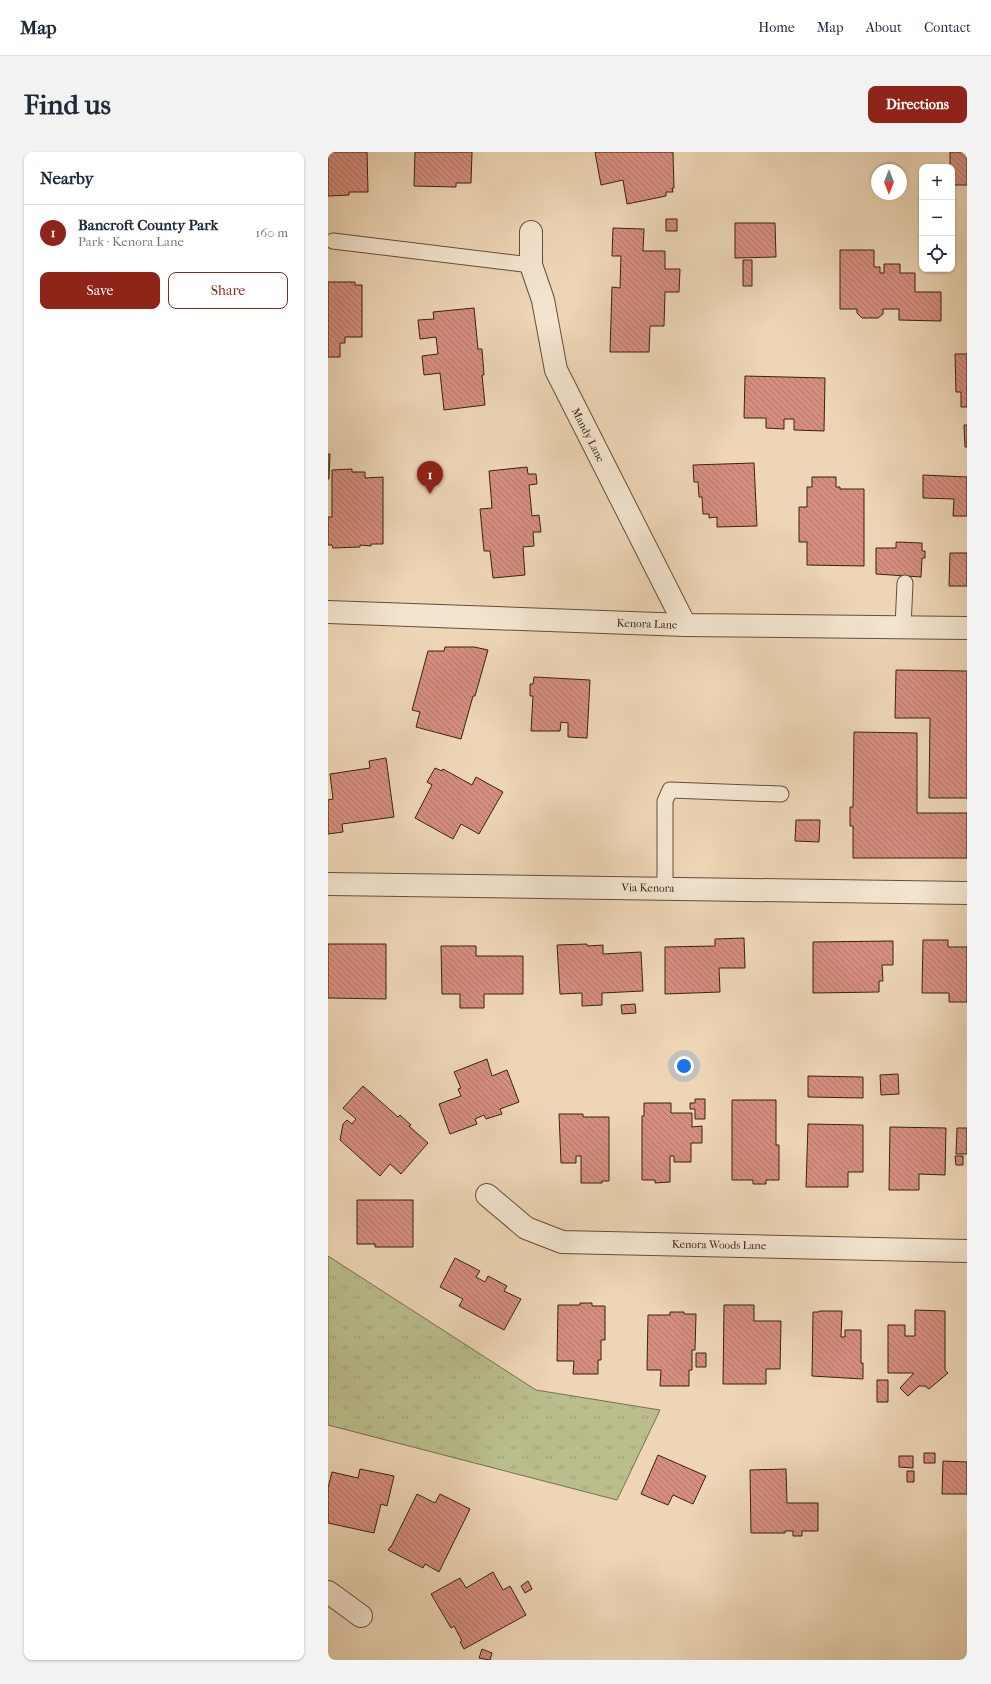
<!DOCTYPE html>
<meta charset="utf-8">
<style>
:root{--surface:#fff;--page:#f2f2f3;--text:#1f2937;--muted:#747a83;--line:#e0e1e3;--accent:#8f2418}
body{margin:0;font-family:"IM FELL French Canon",serif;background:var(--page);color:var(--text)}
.controls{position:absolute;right:12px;top:12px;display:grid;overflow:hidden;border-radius:8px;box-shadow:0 1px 3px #0004}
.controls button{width:36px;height:36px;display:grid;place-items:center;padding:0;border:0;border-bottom:1px solid var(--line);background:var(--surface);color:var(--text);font:20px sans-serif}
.compass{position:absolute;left:543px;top:12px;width:36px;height:36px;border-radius:50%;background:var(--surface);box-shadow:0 1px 3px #0004;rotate:180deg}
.you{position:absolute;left:356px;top:914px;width:14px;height:14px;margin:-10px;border:3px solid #fff;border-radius:50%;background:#1a73e8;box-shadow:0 0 0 6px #1a73e833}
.badge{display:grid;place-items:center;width:26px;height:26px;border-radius:50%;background:var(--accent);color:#fff;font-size:13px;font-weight:700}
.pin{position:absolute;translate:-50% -33px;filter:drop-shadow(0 1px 2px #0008)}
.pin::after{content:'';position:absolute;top:21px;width:14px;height:12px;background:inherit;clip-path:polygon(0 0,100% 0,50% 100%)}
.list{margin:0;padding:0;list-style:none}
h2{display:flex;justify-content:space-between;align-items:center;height:52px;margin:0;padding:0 16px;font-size:17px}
h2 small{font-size:13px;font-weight:400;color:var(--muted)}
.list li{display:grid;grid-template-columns:26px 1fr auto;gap:12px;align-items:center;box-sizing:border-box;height:56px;padding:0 16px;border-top:1px solid var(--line)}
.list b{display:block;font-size:15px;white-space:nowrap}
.list p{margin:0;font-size:13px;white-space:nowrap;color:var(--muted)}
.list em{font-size:13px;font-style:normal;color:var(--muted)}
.actions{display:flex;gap:8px;padding:12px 16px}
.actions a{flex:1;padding:9px 0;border:1px solid var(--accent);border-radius:8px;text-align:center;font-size:14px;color:var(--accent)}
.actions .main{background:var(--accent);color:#fff}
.icon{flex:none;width:22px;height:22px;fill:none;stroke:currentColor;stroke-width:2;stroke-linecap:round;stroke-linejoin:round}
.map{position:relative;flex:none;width:639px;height:1508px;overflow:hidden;border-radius:8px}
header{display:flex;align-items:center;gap:24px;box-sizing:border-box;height:56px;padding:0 20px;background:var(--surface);border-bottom:1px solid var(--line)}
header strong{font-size:19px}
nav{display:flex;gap:22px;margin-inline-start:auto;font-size:14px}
.intro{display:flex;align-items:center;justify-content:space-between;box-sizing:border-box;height:96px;padding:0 24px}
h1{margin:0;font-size:28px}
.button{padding:10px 18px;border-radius:8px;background:var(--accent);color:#fff;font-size:14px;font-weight:700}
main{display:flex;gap:24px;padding:0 24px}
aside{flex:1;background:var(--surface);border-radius:8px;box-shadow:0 1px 3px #0004}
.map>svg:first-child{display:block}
.grass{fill:url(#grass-tufts);stroke:#7a6f4e}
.building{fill:url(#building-back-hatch);stroke:#3a2111}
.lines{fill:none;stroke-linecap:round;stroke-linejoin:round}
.service-casing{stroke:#674e3a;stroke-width:17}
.minor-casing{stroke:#674e3a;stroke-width:24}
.service{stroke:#f3e4cf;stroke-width:15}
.minor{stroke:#f3e4cf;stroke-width:22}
.labels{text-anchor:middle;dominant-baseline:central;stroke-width:3.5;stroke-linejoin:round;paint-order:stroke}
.street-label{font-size:11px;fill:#3a2111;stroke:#f3e4cf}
</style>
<header>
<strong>Map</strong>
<nav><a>Home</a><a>Map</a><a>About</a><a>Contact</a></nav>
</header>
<div class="intro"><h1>Find us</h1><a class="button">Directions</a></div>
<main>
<aside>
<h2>Nearby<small></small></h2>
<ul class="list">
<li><span class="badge">1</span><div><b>Bancroft County Park</b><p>Park · Kenora Lane</p></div><em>160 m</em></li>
</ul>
<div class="actions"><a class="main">Save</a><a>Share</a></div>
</aside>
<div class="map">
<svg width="639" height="1508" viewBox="0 0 639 1508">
<defs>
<pattern id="grass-tufts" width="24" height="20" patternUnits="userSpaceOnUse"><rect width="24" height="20" fill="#babd8c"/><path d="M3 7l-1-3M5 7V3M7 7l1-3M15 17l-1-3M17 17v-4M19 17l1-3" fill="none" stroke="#a1a278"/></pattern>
<pattern id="building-back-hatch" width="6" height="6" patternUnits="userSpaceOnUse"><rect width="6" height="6" fill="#d68e7f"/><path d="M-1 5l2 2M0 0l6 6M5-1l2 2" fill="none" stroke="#af7467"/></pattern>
</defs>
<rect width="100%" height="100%" fill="#edd5b5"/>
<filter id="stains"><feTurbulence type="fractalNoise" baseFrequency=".005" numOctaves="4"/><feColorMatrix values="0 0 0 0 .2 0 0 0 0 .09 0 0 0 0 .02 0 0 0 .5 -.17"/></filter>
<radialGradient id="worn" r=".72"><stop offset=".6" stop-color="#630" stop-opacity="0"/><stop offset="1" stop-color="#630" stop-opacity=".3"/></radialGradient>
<path class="grass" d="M0,1104l208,134 124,20 -43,90 -289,-75z"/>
<path class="building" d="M0,0h39l1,40h-19v3l-21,1z
M87,0h57l-1,31h-15v4l-42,-1z
M267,0h78l1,36h-2l1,4h-7v4l-39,8 -4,-24 -22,5z
M622,0h17v33h-15v-18h-2z
M338,67h11v12h-11z
M407,71h40l1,34 -41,1z
M285,76l31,1 -1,22h22v18h15l-1,23h-14l-1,34h-14l-1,26h-39l2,-65 8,1 1,-32h-9z
M512,98h34v17h6v6h4v-9h16v9h15v19h26v29l-42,-1v-11h-16v5l-5,4h-16l-5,-5v-4h-17z
M415,108h9v26h-9z
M0,130h27v3h7v52h-17v6h-5v14h-12z
M146,156l4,41h4l2,26h-2l3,30 -41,5 -4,-37 -16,2 -2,-19 16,-2 -2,-17 -16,2 -2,-19 16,-1 -1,-7z
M627,202h12v53h-6v-15h-5z
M417,224l80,2 -1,53 -30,-1v-11h-10v10l-18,-1v-10h-22z
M636,273h3v22h-2z
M0,302h2l-1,25h-1z
M426,311l3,63 -40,1v-10l-8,1v-4h-6l-1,-17h-3l-1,-15h-4l-1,-17z
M199,315l1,7h8l1,10 -8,1 3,31 7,-1 2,17h-8l1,14 -11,1 2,28 -32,3 -3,-27h-6l-4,-42 12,-1 -3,-37z
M24,317v3h13v6l18,-1v67h-12v2l-11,-1v2l-27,1 -1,-3h-4v-28h4v-47z
M595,323l44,2v39h-14l1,-17 -31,-1z
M484,325h24v10h4v2h24v77l-57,-1v-23h-8v-35h8v-20h5z
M568,390l26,1v8h3v7h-3l-1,19 -45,-3v-26h20z
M622,401h17v33h-18z
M117,495h29l14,3 -13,46h-2l-12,43 -45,-12 4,-15 -8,-2 16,-59h16z
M568,518l71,1v127h-38l1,-80h-35z
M206,525l56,3 -3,58 -19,-1v-14l-7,-1 -1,9h-29l2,-35h-3v-12h3z
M526,580l63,1v80h50v45h-114v-32h-3v-19h3z
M58,606l8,59 -52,7 1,8 -15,2v-34l5,-1 -3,-25 40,-6 -1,-7z
M107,616l7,3 1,-2 29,16 4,-8 27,15 -24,42 -18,-10 -8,15 -38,-21 17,-33 -5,-3z
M468,668h24l-1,22 -24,-1z
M416,786l1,30h-26l1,24 -55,2v-47l50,-1v-7z
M595,788h25v7h19v55h-18v-9h-27z
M565,789v24h-11l1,16h-4v11l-66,1v-51z
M0,792h58v55l-58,-1z
M259,792v2l16,-1v9l38,-2 2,39 -41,2v12l-20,1v-13l-22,1 -3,-49z
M113,794h35v10h47v38h-39v14h-24v-14h-18z
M307,852l1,9 -14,1 -1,-9z
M159,907l5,17 15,-6 12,32 -19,7 2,5 -16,5 -2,-4 -9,4 2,5 -27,10 -11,-30 22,-8 -3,-7 3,-1 -7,-16z
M570,922l1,20 -18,1 -1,-20z
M480,924l55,1v21l-55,-1z
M35,934l35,31 2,-2 11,10 -2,1 19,17 -27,31 -11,-10 -10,12 -40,-36 3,-16 4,-4 5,4 4,-5 -13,-11z
M367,947h10v20h-10v-10h-5v-6h5z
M404,948h44v45h3v35h-13v4h-13v-4h-21z
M316,951h27v10h21v14l10,-1v17h-11v19h-17v-6h-4v26l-15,1v-3h-13v-64h2z
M231,962h24v3h26v64h-7v2h-21v-27h-5v7h-15z
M480,972l55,1v47h-15v15h-42z
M562,975l56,1 -1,47 -26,-1v16h-30z
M629,976h10v26h-11z
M627,1004h8v9h-7z
M29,1048h56v47h-38v-3h-18z
M127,1106l25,13 -4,6 9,5 3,-6 19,10 -3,5 17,8 -17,31 -45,-24 4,-7 -23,-12z
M252,1151h12v3h13v34h-4v20h-3v14h-25l1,-13h-17l1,-56h22z
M396,1153h30v16h27l-1,48h-14v15h-43z
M587,1158l30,1v59l3,3 -19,16 -4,-3h-6l-11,10 -8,-8 14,-15h-26v-48h17v11h10z
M491,1159h23l-1,26h4v-7h16v33h2v16l-51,-3 1,-64h6z
M342,1160h14v2h12l-1,36h-3v20h-3v16h-29l1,-16h-14l1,-55h22z
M368,1201h10v14h-10z
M549,1228h11v22h-11z
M596,1301h11v10h-11z
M330,1303l48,21 -13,28 -20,-9 -5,10 -27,-11z
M571,1304h14v12l-14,-1z
M615,1309l24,1v32h-25z
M32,1317l34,7 -7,30 -6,-2 -7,29 -46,-10v-35l4,-16 26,6z
M458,1317l1,34h31v28h-16v5h-9v-5h-8v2h-34l-1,-63z
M579,1319h7v11h-7z
M89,1342l18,9 5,-9 30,15 -31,63 -14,-8 -2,4 -35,-18 2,-3h1z
M165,1420l10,18 7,-4 16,29 -62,34 -4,-7 2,-1 -8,-15 -3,2 -20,-34 29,-16 6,10z
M200,1429l4,8 -7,4 -4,-7z
M154,1497l10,4 -2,7 -11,-2z"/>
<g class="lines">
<defs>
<path id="service" d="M5,89l198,24
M575,475l2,-44
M337,736v-87l5,-11 111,4"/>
<path id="minor" d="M203,80v33l12,35 13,70 129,255
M0,460l357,13 282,3
M0,732l639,9
M159,1043l39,33 36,14 405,9
M0,1440l33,24"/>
</defs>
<use href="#service" class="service-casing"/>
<use href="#minor" class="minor-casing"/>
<use href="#service" class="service"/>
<use href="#minor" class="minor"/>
</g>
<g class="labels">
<g class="street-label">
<text transform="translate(260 283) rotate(63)">Mandy Lane</text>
<text transform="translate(319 472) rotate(2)">Kenora Lane</text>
<text transform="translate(320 736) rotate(1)">Via Kenora</text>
<text transform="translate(391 1093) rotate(1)">Kenora Woods Lane</text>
</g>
</g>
<rect width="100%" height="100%" filter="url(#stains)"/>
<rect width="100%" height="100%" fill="url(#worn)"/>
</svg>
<div class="controls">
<button>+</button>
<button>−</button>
<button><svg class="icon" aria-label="locate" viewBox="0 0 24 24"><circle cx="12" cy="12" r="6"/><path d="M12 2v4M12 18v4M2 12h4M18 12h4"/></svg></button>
</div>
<svg class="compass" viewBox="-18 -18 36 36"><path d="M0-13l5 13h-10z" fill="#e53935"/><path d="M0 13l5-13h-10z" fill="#747a83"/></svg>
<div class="you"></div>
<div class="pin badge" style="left:102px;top:342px">1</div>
</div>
</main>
